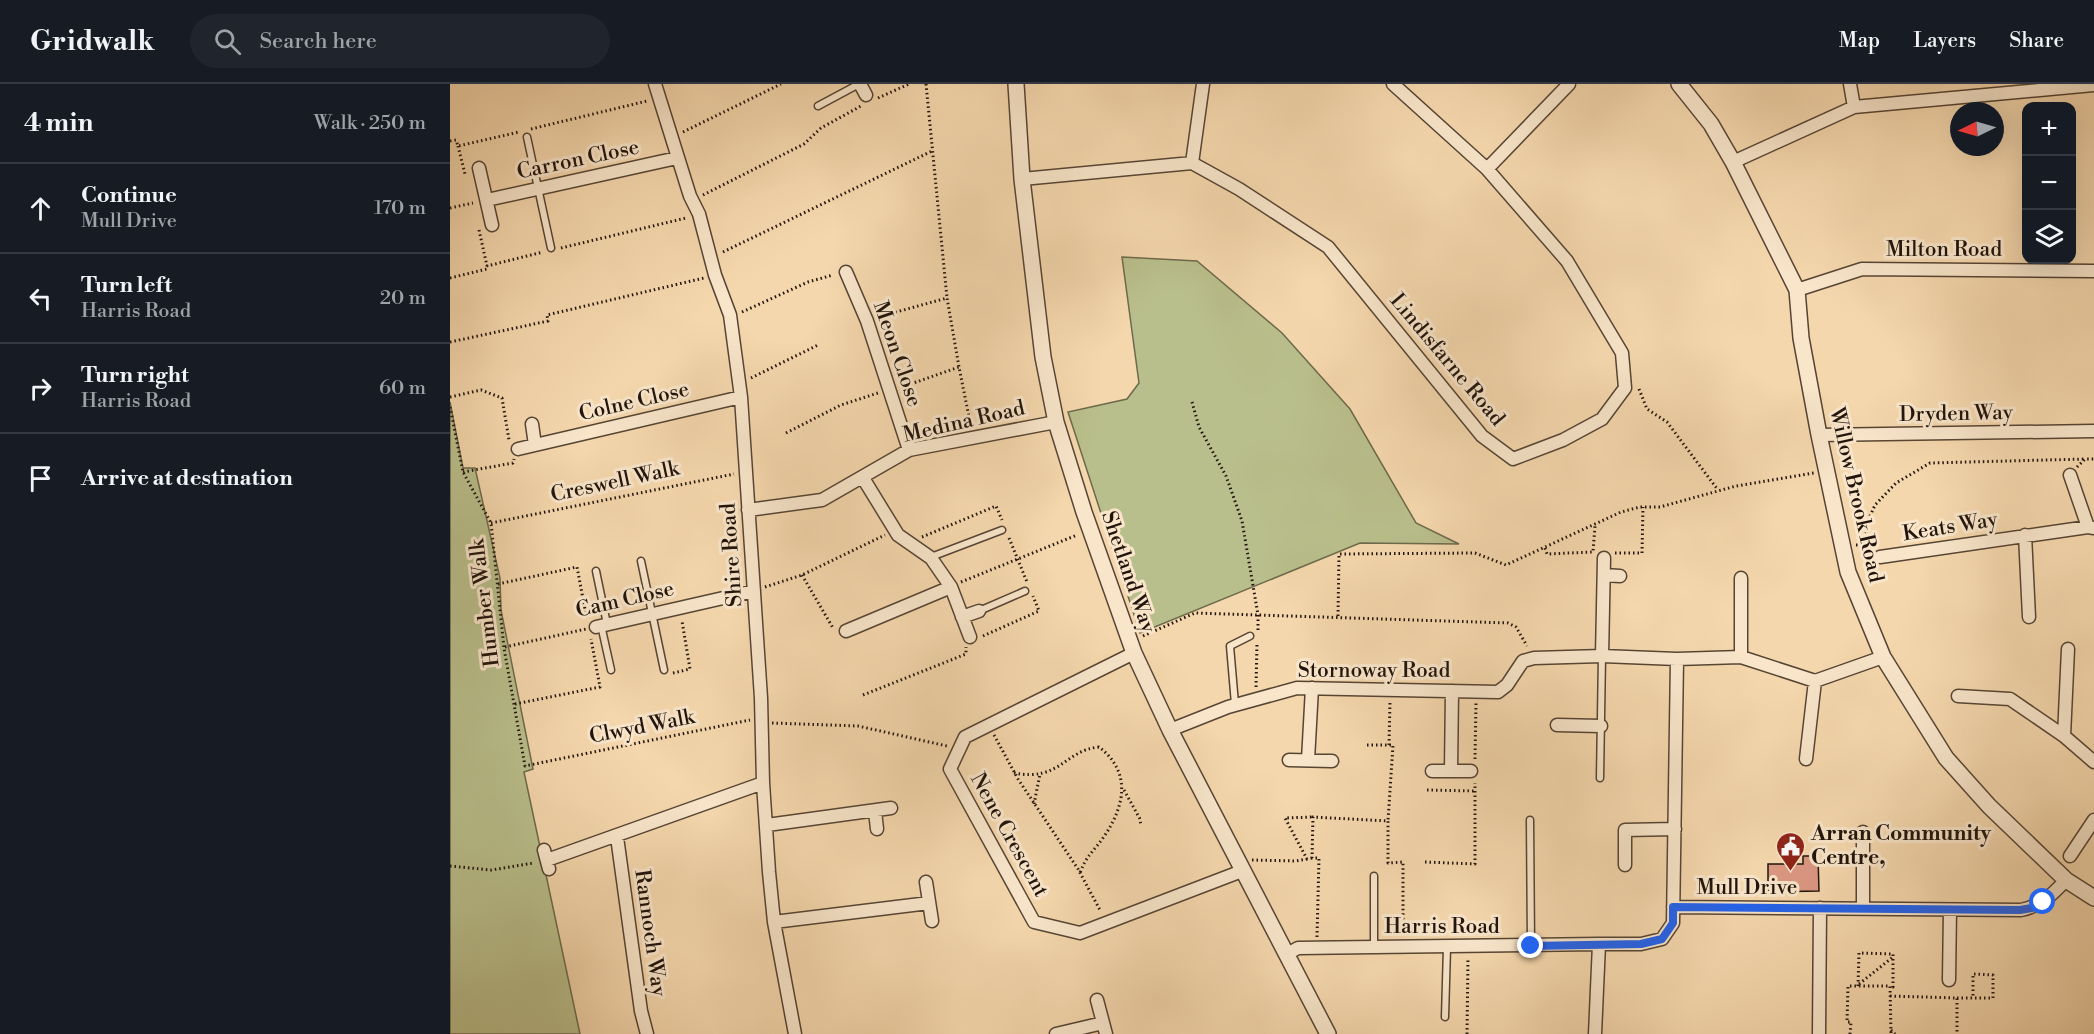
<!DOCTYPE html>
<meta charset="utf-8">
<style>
:root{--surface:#171b24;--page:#20242c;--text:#f1f3f6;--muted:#9ea1a6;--line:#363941}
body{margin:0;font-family:"Libre Bodoni",serif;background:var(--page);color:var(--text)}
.controls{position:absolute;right:18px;top:18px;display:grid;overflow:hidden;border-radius:12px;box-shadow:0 6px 24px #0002}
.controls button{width:54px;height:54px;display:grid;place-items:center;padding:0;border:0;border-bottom:2px solid var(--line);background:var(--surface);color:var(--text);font:30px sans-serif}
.compass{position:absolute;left:1500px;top:18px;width:54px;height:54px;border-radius:50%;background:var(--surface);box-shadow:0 6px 24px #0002;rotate:265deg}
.stop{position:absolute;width:18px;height:18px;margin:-14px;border:4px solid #2563eb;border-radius:50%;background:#fff}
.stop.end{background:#2563eb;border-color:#fff;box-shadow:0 2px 6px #0008}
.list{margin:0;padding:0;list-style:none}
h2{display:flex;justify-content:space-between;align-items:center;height:78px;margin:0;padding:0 24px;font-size:26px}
h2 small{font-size:20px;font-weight:400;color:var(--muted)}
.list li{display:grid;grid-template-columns:39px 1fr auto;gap:18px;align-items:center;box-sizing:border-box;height:90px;padding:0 24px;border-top:2px solid var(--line)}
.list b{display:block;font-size:22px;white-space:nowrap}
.list p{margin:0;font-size:20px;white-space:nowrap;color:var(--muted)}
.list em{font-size:20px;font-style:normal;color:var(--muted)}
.icon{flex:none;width:33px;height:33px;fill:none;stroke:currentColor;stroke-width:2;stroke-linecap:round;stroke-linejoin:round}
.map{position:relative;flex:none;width:1644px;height:950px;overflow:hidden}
header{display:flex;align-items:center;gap:36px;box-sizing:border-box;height:84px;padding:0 30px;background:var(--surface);border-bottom:2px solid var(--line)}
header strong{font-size:28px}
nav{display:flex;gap:33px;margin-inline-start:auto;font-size:21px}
.search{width:420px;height:54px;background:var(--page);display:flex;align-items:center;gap:15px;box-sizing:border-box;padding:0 21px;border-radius:33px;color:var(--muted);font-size:22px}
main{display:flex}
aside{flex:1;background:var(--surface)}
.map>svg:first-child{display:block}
.green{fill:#b9bf8c;stroke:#6d6a4c;stroke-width:1.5}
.building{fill:#db9782;stroke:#21140c;stroke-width:1.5}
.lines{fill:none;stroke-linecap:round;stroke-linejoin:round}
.service-casing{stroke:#564534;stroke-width:9}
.minor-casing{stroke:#564534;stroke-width:15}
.tertiary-casing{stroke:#564534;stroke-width:18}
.path{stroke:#21140c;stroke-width:3;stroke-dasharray:1.5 3;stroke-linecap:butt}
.service{stroke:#f8e5ca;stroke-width:6}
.minor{stroke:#f8e5ca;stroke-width:12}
.tertiary{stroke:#f8e5ca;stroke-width:15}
.route{stroke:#2563eb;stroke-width:8}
.labels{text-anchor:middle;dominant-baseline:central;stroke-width:6;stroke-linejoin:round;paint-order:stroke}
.street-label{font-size:21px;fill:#21140c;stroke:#f8e5ca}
.poi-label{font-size:21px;font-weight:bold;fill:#21140c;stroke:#f8e5ca;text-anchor:start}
</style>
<header>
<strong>Gridwalk</strong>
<div class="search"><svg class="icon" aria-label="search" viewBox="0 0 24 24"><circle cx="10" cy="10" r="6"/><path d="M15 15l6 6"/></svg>Search here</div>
<nav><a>Map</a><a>Layers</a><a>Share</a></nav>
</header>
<main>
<aside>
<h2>4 min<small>Walk · 250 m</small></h2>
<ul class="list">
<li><svg class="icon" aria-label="ahead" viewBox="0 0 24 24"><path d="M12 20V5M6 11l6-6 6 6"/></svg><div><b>Continue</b><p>Mull Drive</p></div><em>170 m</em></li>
<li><svg class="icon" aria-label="left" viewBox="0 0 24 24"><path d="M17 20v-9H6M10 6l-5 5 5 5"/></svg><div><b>Turn left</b><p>Harris Road</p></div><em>20 m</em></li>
<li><svg class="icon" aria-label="right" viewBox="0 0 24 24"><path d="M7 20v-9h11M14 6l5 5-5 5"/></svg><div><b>Turn right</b><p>Harris Road</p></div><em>60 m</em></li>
<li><svg class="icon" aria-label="arrive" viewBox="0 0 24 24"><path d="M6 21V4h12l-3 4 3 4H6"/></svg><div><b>Arrive at destination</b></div></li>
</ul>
</aside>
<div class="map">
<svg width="1644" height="950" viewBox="0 0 1644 950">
<rect width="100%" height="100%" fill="#f5d7ad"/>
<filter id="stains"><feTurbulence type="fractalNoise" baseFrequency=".00333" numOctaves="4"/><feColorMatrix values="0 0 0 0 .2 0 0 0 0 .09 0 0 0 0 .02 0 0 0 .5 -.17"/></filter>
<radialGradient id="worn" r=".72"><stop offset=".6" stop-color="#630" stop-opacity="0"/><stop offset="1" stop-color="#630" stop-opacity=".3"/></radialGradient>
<path class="green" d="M672,173l75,4 85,72 68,76 66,114 43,21 -99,-1 -220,90 -72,-221 59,-13 12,-16z
M0,318l13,66h12l25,110 1,32 32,159 -9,3 56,262h-130z"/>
<path class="building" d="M1353,772h15l1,35 -51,1v-28h35z"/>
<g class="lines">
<defs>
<path id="service" d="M368,22l41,-22
M77,53l24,111
M481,473l71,-27
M191,477l23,109
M146,487l11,53
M529,527l46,-20
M151,541l10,45
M785,620l-5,-58 20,-10
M1150,694l2,-122
M1080,736l1,126
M924,792v71
M995,933l2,-70"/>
<path id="minor" d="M205,0l35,112 9,18 16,61 15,40 11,82 20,301 2,85 6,89 5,50 21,112
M410,0l6,11
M1400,0l4,23
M1283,78l121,-55 240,-22
M742,79l11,-79
M29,84l13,57
M1037,85l82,-85
M572,95l170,-16 47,26 89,58 154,189 31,23 50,-19 39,-21 23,-31 -3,-35 -55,-92 -80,-92 -94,-85
M37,116l190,-42
M396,188l21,49 42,129
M1347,206l65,-21 232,2
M82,340l3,21
M1369,351l275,-4
M68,365l223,-52
M1620,391l18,52
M413,394l35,57 33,23 20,29 19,50
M298,426l74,-10 87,-50 147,-28
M1575,451l4,82
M1430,473l208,-30 6,1
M1154,474l-2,98 75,3 64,-2 74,24 68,-24
M1154,491l16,1
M1291,494v79
M512,533l17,-6
M146,543l158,-36
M396,547l105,-44
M684,569l-169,84 -15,32 84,153 46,11 162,-62
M1508,612l52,3 54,37 30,26
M1107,641l44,1
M720,646l58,-23 69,-19 201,4 9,-7 16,-24 11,-3 68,-2
M1614,652l4,-87
M1356,675l9,-78
M839,676l43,1
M858,676l4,-72
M982,687h39
M1001,687l1,-80
M425,727l2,18
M317,741l124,-17
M1413,748v76
M167,753l24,174 6,23
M94,766l5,19
M1620,772l24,-36
M97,776l216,-77
M1175,781v-35l50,-1
M476,798l6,39
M1223,823l348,3c20,-4 32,-16 45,-30
M324,838l155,-19
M1149,860h42l21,-5 11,-16 4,-264
M837,870l11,-6 301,-4 -4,90
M1499,896l1,-70
M647,916l9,34
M606,950l47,-11
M1369,950l1,-126"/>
<path id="tertiary" d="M566,0l6,95 21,178 13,65 28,90 50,141 36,77 158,304
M1229,0l32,40 22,38 64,128 4,48 18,97 29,137 35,85 63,101 43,48 77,74 28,18"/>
</defs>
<use href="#service" class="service-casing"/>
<use href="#minor" class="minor-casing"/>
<use href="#tertiary" class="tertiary-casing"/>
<path class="path" d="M476,0l21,214
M428,14l31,-14
M81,45l116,-28
M233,48l98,-48
M0,57l6,-1 2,6 61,-14
M8,62l7,28
M253,111l101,-51 17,-16 40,-22
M0,124l23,-5
M29,146l8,36
M111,164l125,-30
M273,168l209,-101
M0,194l37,-9v-3l56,-14
M292,228l66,-30 25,-7
M428,233l69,-19 12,69
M0,258l98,-21 -1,-6 157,-37
M301,294l67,-33
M452,303l57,-20 12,60
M1189,305l8,20 20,13 51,68
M0,313l31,-7 21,8 7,42
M742,318l7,25 27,49 16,45 16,94v15
M0,323l13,65 28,51 13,125 21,118 225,-46
M336,349l55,-28 37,-12
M1627,383l8,-8h9
M13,388l50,-9 1,-4
M41,439l243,-49
M472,453l74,-31 6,14
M559,454l18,44
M1406,461l14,1
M1420,462l-5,-19 10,-22 21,-22 34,-20 155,-4
M1095,464l2,6 46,-2 2,-26
M1165,469h27l1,-46
M352,491l31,53
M511,498l116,-47
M48,500l79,-17 10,53
M315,503l37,-12 83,-40
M888,532l1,-62 136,-1 31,12 115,-53 19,-5h20l76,-21 78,-13
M533,552l56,-25 -6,-15
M693,552l52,-23 313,10 8,4 11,19
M55,563l81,-18
M223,589l17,-4 -8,-48
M806,603l1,-44
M413,611l103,-41v-7
M65,620l85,-17 -9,-48
M322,639l86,3 89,20
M544,651l24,44 60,90 23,43
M917,661h26l-5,76
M939,661l1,-44
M1025,675l1,-57
M564,689c46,9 51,-23 85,-26 34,26 25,61 4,91 -10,14 -17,18 -23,35
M674,706l16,29 1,7
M977,706l48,1
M584,720l6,-30
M862,774l-5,1 -22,-41 28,-1
M802,776l44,1 11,-2
M975,778l50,2v-81
M0,782l41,4 43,-7
M867,853l2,-79h-7l1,-41 75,4v42l15,-1v73
M1409,900l34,-27
M1408,902l1,-33 34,1v33l-3,-1
M1440,912l67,2v36
M1507,914h36v-23l-20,-1v24
M1441,946l4,4
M1017,950l1,-76
M1400,950l1,-12h-4l1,-36h42l1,48"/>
<use href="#service" class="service"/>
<use href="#minor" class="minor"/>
<use href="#tertiary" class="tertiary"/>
</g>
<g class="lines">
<path class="route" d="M1081,862l110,-2 21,-5 11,-16v-16l347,3 12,-2 11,-6"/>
</g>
<defs>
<symbol id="civic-pin" viewBox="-11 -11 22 30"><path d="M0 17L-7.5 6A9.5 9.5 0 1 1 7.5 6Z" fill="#8f2418" stroke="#f8e5ca"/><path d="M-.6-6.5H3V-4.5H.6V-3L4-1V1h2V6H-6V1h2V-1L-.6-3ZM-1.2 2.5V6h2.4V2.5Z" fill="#fff"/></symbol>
</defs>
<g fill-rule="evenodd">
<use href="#civic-pin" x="1324" y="746" width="33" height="45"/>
</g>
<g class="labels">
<g class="street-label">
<text transform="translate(128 76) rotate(-12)">Carron Close</text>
<text x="1494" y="166">Milton Road</text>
<text transform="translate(447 270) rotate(71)">Meon Close</text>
<text transform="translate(997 276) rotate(50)">Lindisfarne Road</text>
<text transform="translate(184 318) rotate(-13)">Colne Close</text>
<text transform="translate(1506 330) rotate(-1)">Dryden Way</text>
<text transform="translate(514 338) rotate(-13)">Medina Road</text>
<text transform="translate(165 398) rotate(-12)">Creswell Walk</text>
<text transform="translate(1406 411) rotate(77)">Willow Brook Road</text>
<text transform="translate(1500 443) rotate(-9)">Keats Way</text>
<text transform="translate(282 471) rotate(-94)">Shire Road</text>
<text transform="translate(678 488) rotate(71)">Shetland Way</text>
<text transform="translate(175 516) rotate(-13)">Cam Close</text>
<text transform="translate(35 519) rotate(-97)">Humber Walk</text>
<text x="924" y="587">Stornoway Road</text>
<text transform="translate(192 643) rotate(-11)">Clwyd Walk</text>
<text transform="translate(559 751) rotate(61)">Nene Crescent</text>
<text x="1297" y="804">Mull Drive</text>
<text x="992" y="843">Harris Road</text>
<text transform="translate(200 849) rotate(82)">Rannoch Way</text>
</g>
<g class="poi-label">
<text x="1361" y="750">Arran Community<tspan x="1361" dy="24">Centre,</tspan></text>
</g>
</g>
<rect width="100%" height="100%" filter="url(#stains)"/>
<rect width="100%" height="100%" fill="url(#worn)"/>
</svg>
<div class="controls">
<button>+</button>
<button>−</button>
<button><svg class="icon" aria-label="layers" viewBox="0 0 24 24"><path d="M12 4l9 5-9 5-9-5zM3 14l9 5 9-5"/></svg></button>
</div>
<svg class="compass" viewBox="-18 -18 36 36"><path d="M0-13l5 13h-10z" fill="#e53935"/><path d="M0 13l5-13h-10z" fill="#9ea1a6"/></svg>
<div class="stop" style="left:1593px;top:818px"></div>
<div class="stop end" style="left:1081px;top:862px"></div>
</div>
</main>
